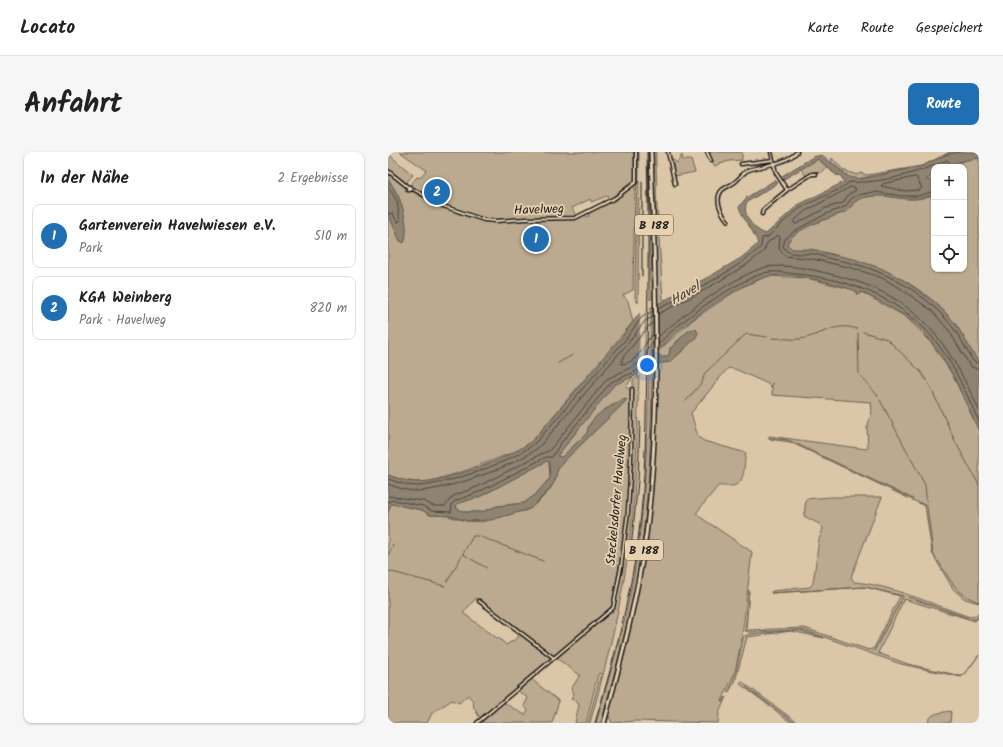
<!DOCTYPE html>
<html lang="de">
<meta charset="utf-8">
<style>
:root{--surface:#fff;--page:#f6f6f6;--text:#222;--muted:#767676;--line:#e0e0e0;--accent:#1f6fb2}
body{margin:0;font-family:Kalam,sans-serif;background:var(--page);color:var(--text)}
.controls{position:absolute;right:12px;top:12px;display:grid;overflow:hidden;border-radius:8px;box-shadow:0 1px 3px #0004}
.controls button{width:36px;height:36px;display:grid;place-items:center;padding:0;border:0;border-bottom:1px solid var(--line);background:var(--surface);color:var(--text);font:20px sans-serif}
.you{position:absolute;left:259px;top:213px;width:14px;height:14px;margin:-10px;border:3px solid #fff;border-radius:50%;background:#1a73e8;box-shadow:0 0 0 6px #1a73e833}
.badge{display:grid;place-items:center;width:26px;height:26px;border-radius:50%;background:var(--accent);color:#fff;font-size:13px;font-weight:700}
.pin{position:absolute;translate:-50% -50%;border:2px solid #fff;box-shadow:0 1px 4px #0006}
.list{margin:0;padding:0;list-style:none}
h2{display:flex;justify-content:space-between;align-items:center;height:52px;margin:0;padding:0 16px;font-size:17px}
h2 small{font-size:13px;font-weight:400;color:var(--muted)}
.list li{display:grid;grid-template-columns:26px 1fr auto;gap:12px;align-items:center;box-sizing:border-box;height:64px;margin:0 8px 8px;padding:0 8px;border:1px solid var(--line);border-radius:8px}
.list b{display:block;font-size:15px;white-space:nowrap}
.list p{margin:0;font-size:13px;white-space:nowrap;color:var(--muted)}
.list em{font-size:13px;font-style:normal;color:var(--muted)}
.icon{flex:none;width:22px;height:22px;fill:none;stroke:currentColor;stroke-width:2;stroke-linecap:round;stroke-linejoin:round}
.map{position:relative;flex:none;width:591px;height:571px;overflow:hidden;border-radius:8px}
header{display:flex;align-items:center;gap:24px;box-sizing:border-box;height:56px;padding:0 20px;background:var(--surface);border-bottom:1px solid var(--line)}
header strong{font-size:19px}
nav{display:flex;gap:22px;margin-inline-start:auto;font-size:14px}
.intro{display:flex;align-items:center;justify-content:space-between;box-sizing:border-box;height:96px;padding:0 24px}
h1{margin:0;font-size:28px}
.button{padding:10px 18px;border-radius:8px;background:var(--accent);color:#fff;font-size:14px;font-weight:700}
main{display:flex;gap:24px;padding:0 24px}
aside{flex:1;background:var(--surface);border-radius:8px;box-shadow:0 1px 3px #0004}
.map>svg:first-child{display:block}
.green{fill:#bbaa90;stroke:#6c6356;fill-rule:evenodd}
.water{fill:#8f8371;stroke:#615a4f;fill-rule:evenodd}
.pier{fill:#dbc6a7}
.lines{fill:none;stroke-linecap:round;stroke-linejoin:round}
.shore{stroke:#4a453e;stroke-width:1}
.stream{stroke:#615a4f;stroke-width:1}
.street-casing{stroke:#1c1c1c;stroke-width:5}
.primary-casing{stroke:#1c1c1c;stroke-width:6}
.street{stroke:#e7d1b0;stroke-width:2}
.primary{stroke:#e7d1b0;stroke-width:3}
.rail{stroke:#1c1c1c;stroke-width:1}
.labels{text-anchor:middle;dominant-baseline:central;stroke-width:3.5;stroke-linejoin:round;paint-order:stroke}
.shield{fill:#e7d1b0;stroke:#595248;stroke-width:1}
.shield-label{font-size:12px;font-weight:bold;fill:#1c1c1c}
.street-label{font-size:13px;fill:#1c1c1c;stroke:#e7d1b0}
.water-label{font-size:14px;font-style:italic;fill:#44403a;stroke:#e7d1b0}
</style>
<header>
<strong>Locato</strong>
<nav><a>Karte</a><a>Route</a><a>Gespeichert</a></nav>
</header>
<div class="intro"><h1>Anfahrt</h1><a class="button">Route</a></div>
<main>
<aside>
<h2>In der Nähe<small>2 Ergebnisse</small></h2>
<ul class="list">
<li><span class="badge">1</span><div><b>Gartenverein Havelwiesen e.V.</b><p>Park</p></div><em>510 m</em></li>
<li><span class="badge">2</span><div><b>KGA Weinberg</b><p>Park · Havelweg</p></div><em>820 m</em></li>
</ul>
</aside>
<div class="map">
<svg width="591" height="571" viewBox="0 0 591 571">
<rect width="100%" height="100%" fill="#dbc6a7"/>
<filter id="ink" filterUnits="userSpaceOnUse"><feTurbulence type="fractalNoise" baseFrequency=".025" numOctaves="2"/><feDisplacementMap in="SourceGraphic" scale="8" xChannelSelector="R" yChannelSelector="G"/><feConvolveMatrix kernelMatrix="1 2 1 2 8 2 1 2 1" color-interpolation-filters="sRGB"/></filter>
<g filter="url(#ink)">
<path class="green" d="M12,0h234l1,27 -26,21 -2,-4 -16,6 -1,-3 -18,9 4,8 -3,1 1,2 11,-5 2,3 2,-1 -1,-3 27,-13 18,-15 2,1 -2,104 -10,5 5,6 5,21 -101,119 -13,9 -55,21 -33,10 -14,1 -16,-2 -13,-5v-262l12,28h5c1,-13 0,-28 -5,-41 -3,-10 -12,-17 -12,-28l18,15 2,5 5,-2c28,17 60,35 94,31v-2l-18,1 -50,-16 -30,-18 8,-9 3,1 6,-8z
M251,0l-1,151 -3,-4 2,-146z
M260,0l5,144 -3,4z
M265,0h3c-1,8 2,36 0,40l7,107 4,1 -10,5z
M320,0h34v8l-13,1 -15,5z
M562,0h10l-12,2 -26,12 -70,14 -21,-18 1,-4 11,12 14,5 3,-2 7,2 55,-9z
M0,2l25,21 -7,8 -18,-14z
M294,3l1,5h8l4,12 -20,4 -4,-18 6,5z
M583,6h8v205c-9,-12 -14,-27 -24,-39 -35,-46 -86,-61 -139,-74 -7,-2 -17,0 -24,-1l-5,-5c6,-16 44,-26 58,-32 9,-4 7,-13 22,-15 24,-5 42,9 67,-3v75h30v-102h-15z
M430,7l16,14 -6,-5 -10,6 -2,-3 -10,5 -5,-7z
M380,124l38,2 45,11 5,2 2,4 3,-3 45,25 24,24 22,33 27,57v172l-14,-4 -12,-10 -21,-36 -7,-47 -135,-64 -21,-3v-3l97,13 2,-1 -1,-20 5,-16 -1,-10 -99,-7v-12l-1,5 -3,-4 -33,-15 -7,-1 -37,45 7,24 6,4 42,12c-3,11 1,32 -15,33 -5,1 -8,-1 -13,0l-21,26v3l55,37 -10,85 -7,35 -13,29v1l4,-5 -7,16 -1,10 -83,-2 -23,2 -3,-7 -2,7h-2c19,-67 36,-133 44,-202 5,-52 5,-106 8,-158l13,-1 15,-13 6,-20 -17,15 -5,11 -8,3 -1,-3 -3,1v-4l37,-33 48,-32z
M261,217l3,3c-1,65 -3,129 -13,194 -9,53 -24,105 -38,157h-5c14,-49 29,-97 38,-148 11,-68 14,-137 15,-206z
M251,222l-6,3 -7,10 7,4v-11l6,-4c-2,54 -2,107 -9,161 -7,63 -23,125 -40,186h-2l13,-50 -3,1 -12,49h-11l4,-18 -3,-4 -5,-2 3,-6 -3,-4 9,-14 -24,-17 58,-50 8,-36 4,-34h-2l-12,69 -117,99 -15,12 -6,-10 -1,-7 -5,-6 -9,8 -7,-3 -20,13 -5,10h-39v-210l2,-7 2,-2 30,6 8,5h14l22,6 16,1 34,-10 9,-1 13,-9 11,-11 6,-10 2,-10 6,-9 64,-62 -3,-1 -20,11 -14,13 -3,10 -25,24 -5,-1 51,-65 10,-9zM88,446l35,26 8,13 -13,8 -7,-7h-2l-34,-25z
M159,309h2l1,17 -15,17 -11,8 -27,3 -15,6h-17l-9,-4 1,-4 24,-8z
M443,345h51l-31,80 3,5c37,3 80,23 116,35l5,-1 4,-4v5l-4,4 -71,-22 -26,54 30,11 53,12 4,-2 14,-19 -15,20 -3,2 -60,-13 -97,-34 -55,2 -4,-1 4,-41 -3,40 59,-2 64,22 5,-2 26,-52 -35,-9 -94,6 1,-2 38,-4 3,-4 6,-44 4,-10 -2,-4 -17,-9 2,-17z
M411,478l25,8 -33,-7 -44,6 -12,45 -7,11 8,-20 7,-36 6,-3z
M143,527l28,22 -7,22h-74l25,-21 22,13 3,-5 -4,-4 4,-8 -11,-8z
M353,529l57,42h-6l-9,-6 -8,-7 -35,-26z
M562,559l1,1 -1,11h-22c2,-11 13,-10 22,-12z"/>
<path class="water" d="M572,0h19v6l-22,4 -8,5h-15v8l-8,5h8v14c-27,12 -42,-2 -67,3 -3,0 -12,3 -14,6 -3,3 -2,6 -8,9 -14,6 -52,16 -58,32l5,5 23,1 9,3 30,6 29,10 22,12 31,22 19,20 24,40v68c-18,-40 -37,-88 -74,-115 -14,-9 -29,-17 -43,-24l-4,3 -2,-4c-22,-8 -63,-19 -86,-15 -26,5 -72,38 -92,55 -7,6 -14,14 -21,21v4l3,-1 2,3 7,-3 1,-7c9,-5 15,-20 26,-19l2,4 -3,6 -25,23 -20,3 -11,9 -25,11 -57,71 5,1 25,-24c2,-18 23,-26 37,-34l3,1 -64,62 -6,9 -2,10 -6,9 -19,19 -39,11 -25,1 -14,-5 -22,-1 -8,-5 -30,-6 -2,2 -2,7v-38c10,3 19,7 30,7 26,0 100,-26 117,-44l86,-100 18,-24 73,-39 29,-17 17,-14c-3,-12 -14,-23 -19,-37l7,-9 29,-18 3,3 -31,19c-6,13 7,28 19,32l32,-29 46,-23 -3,-6 -5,-1 -18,-16 -34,20 -2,-3 31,-19 9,-2 27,22 12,2 61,-13 26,-12zM159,309l2,1 1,16 -15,17 -11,8 -27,3 -15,6h-17l-9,-4 1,-4 24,-8z
M0,28c12,15 23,45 16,63l-4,-2 -12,-28z"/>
<path class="pier" d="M262,154l-1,63 -3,3v-64z
M257,157l-1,64 -5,3 1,-65z"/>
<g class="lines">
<path class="shore" d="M528,25l6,11 -2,2 -16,1 -23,-5 2,-2z
M0,34l9,15 3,20 -3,1 -4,-8 -5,-1
M463,35l4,1 1,2 -8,5 -5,8 -17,5 -30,16 -2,-1v-2l10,-9z
M546,39l-16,5h-15l-29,-4 -16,3 -7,4 -6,8 -17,6 -32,17 -11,9 -2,7c4,11 21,7 30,8 6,0 12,4 18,5 46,7 90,29 120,66 9,11 15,24 22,36l6,3
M270,157c35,-18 74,-36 103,-62l1,-9 6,-1c10,-10 22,-22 34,-30 10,-6 42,-18 47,-25 32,2 68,-9 98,-22l2,2 -1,5
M270,162l43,-22 45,-27 18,-14 3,-8 11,-8 2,2 -1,12 6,7 28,3 39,9 28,9 20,11 31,22 17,19 22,37 9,4
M265,171l-4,3 -26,31 -2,7c17,0 22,-20 32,-30
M270,185c24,-22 78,-63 109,-70 19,-3 44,2 63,7 83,19 115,61 149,136
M270,193c17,-22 85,-69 111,-73 9,-1 18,1 27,2 46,4 93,20 126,52 27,26 42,62 57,96
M0,327c10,3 19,7 30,7 27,-1 102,-26 120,-46l87,-100 17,-23 11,-6
M0,332c10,4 19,7 30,7 29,-1 98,-25 121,-44l89,-104 17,-22 8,-4
M0,344l36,5 9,5h12l8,-10 24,-9 66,-34 6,-2 58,-72 31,-15 9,-8 1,-7 5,-6
M0,350l5,-2 30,6 9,5 19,1 1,-8 3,-3 24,-9 67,-35h6l8,-13 51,-62 26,-11 16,-11v-10"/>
<path class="stream" d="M475,180l24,7 33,32 7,10
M470,181l1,41 19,22
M384,186c9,0 19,2 28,1 22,-3 35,-18 57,-10
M170,211l15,-8
M541,232l27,59 23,42
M492,248l45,85 2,21 -9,-4
M298,249l16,-19 3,-9 41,-39 21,3
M382,286l18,2 125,59
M539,355l6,46 3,5
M93,385l62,24
M75,402l5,3
M0,405l5,-12
M83,407l16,9
M550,409c13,19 17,33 41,41
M0,419l57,15
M59,430l26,-46h5
M384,441l93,-6 38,9 -29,55
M520,445l60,21
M584,467h4l3,-4
M358,535l49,36"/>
<defs>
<path id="street" d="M280,0l7,32
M319,0l4,9
M383,0l5,21 11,17
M353,12l32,-4
M0,19l20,16
M20,35h2v3h-2z
M23,36l32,18 41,14 12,1 30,-2 49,-1 40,-20 21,-16v-30
M374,62l1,-4 24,-20 25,-16h4
M340,69c-7,-8 -14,-22 -6,-31 4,-3 9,-5 13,-8 5,-4 8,-10 14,-12 17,-6 35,-5 48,-18
M91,449l75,57
M89,571l136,-115 8,-41 7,-56 3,-53 1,-69"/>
<path id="primary" d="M216,571c17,-62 33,-124 42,-188 16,-127 9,-256 5,-383"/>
</defs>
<use href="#street" class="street-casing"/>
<use href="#primary" class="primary-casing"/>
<use href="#street" class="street"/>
<use href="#primary" class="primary"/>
<path class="rail" d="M254,30v94
M243,396l7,-67 2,-59
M207,571c18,-60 34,-120 43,-182 8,-61 8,-122 9,-184 1,-68 2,-137 0,-205"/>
</g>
</g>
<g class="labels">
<g class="shield">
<rect x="247" y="63" width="38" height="20" rx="3"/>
<rect x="237" y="388" width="38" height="20" rx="3"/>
</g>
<g class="shield-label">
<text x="266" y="73">B 188</text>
<text x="256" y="398">B 188</text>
</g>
<g class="street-label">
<text transform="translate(151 58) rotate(-2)">Havelweg</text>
<text transform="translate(229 348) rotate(-85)">Steckelsdorfer Havelweg</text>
</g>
<g class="water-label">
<text transform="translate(297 142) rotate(-31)">Havel</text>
</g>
</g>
</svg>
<div class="controls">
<button>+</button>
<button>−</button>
<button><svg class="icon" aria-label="locate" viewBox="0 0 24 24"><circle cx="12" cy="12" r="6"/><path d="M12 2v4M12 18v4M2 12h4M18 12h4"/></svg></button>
</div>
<div class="you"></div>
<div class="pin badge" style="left:148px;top:87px">1</div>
<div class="pin badge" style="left:49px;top:40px">2</div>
</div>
</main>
